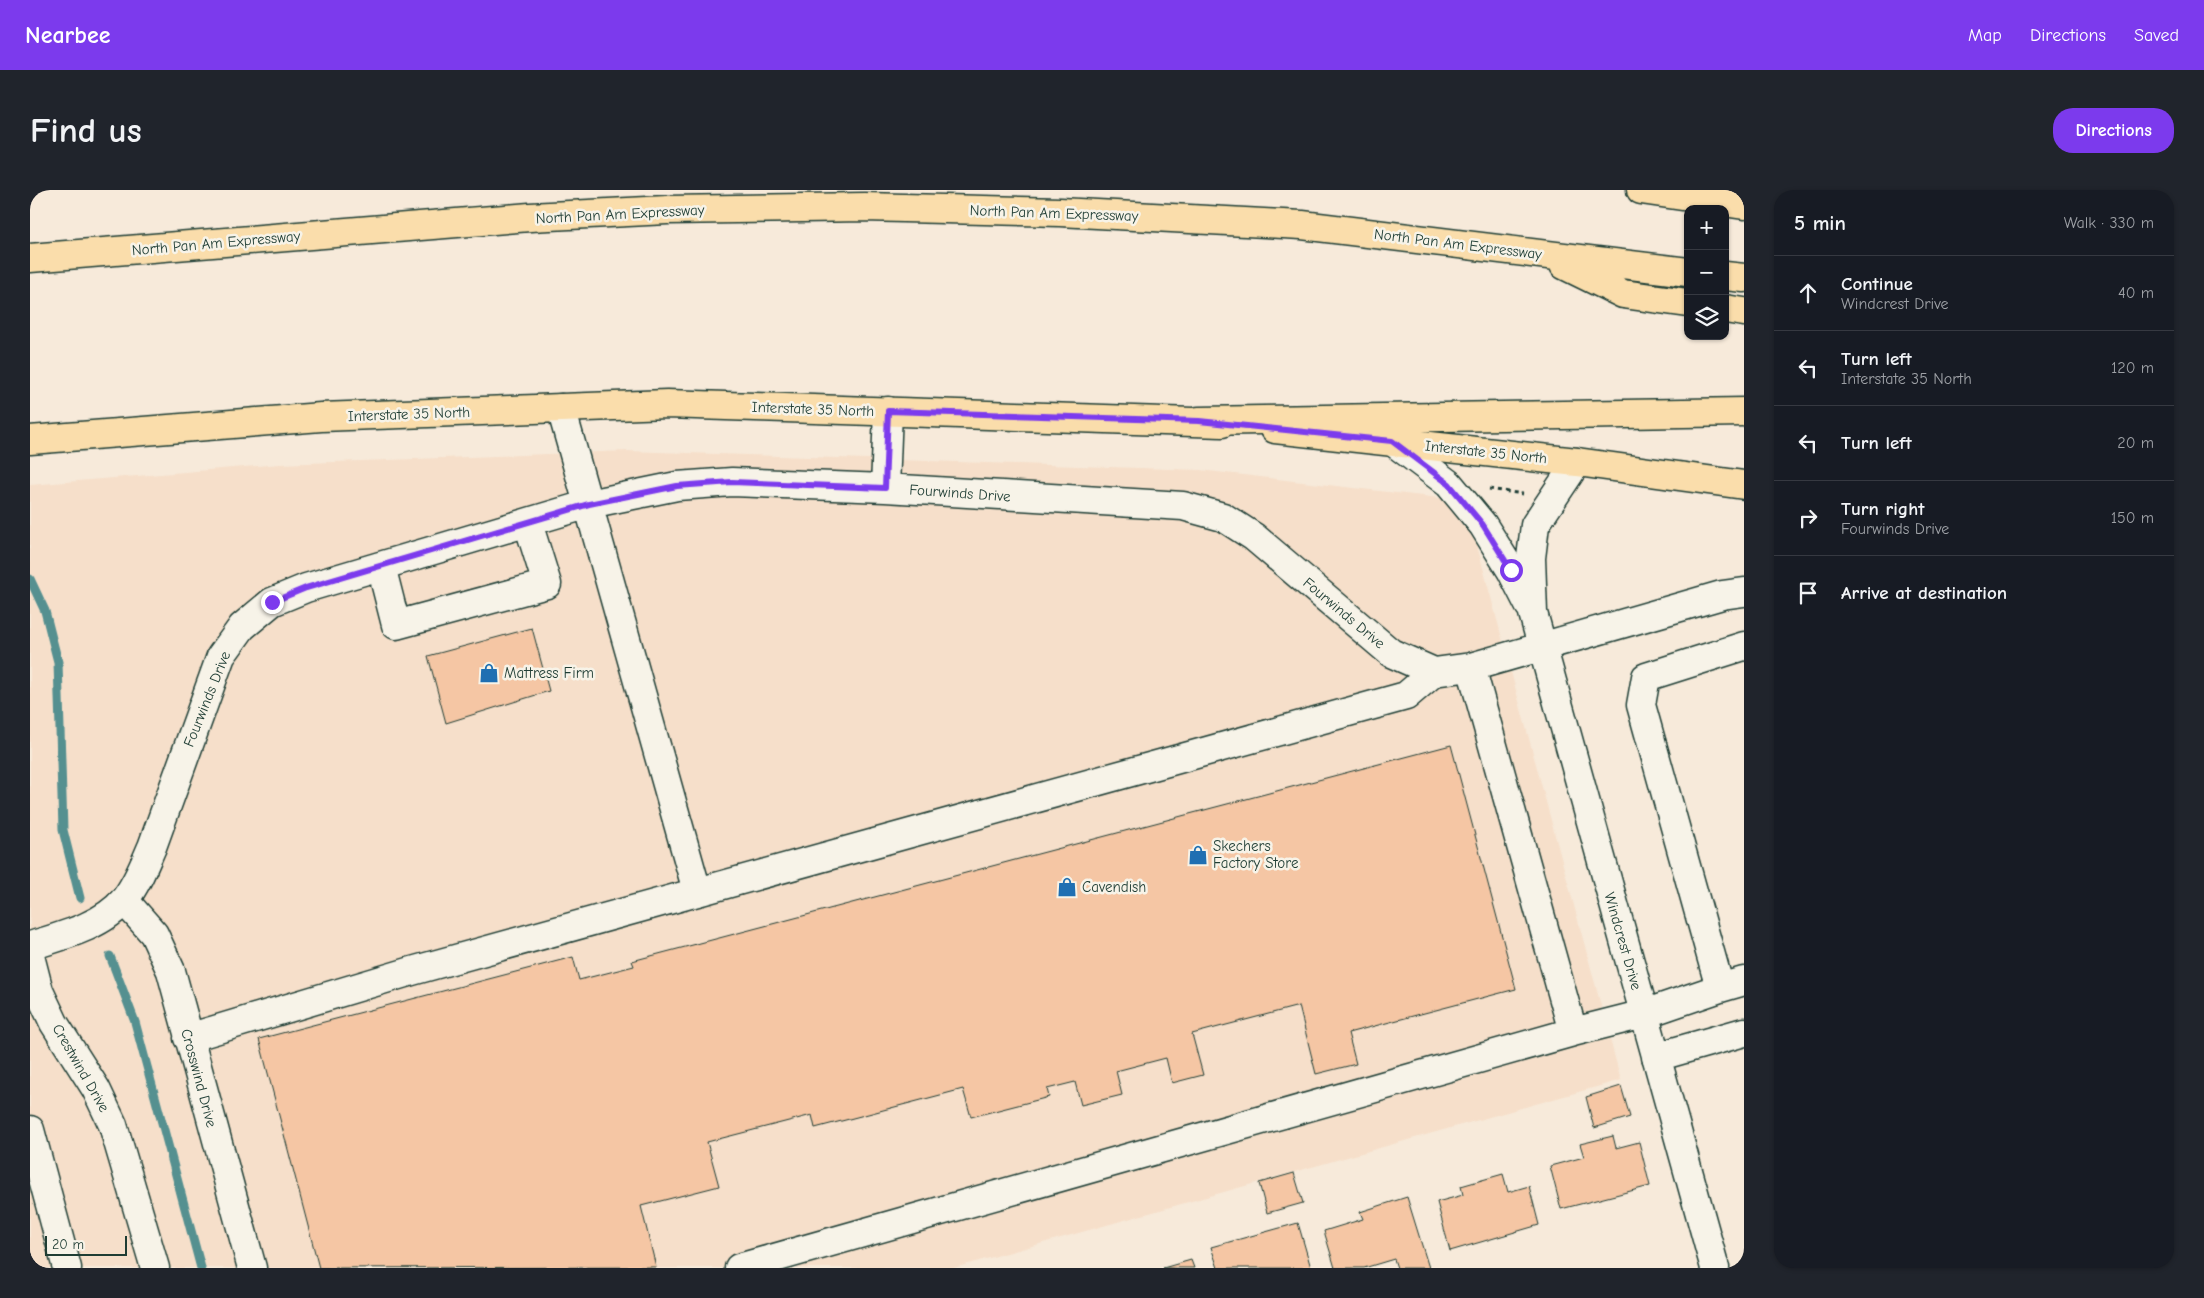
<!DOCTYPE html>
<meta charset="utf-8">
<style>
:root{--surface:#171b24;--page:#20242c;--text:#f1f3f6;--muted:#9ea1a6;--line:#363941;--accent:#7c3aed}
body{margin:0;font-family:"Comic Neue",sans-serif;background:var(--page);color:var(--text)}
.controls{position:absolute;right:15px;top:15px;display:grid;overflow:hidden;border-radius:10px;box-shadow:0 1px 4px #0004}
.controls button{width:45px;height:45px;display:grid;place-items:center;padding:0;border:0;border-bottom:1px solid var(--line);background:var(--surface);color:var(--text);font:25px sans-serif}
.scale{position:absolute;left:15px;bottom:12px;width:82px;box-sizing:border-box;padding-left:5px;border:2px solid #1f3d34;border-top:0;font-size:14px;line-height:18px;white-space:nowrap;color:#1f3d34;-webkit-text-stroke:4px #f7f3e8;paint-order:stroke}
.stop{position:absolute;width:15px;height:15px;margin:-11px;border:4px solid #7c3aed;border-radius:50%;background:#fff}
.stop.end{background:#7c3aed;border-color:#fff;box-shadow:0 1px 5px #0008}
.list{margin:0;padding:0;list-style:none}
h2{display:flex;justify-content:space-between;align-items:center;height:65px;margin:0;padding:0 20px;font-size:21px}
h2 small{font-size:16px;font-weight:400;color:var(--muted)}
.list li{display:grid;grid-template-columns:32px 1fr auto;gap:15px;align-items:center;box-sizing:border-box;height:75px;padding:0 20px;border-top:1px solid var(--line)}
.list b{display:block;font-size:19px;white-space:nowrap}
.list p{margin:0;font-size:16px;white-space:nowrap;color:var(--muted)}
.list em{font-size:16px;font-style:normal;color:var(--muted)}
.icon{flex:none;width:28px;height:28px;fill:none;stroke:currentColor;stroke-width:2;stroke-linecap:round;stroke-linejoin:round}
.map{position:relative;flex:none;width:1714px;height:1078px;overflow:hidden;border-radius:20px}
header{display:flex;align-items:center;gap:30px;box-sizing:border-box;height:70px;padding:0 25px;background:var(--accent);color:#fff}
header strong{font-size:24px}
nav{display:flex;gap:28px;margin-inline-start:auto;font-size:18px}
.intro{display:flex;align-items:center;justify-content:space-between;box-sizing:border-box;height:120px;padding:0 30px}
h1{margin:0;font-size:35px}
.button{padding:12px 22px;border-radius:20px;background:var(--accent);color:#fff;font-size:18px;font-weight:700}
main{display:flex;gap:30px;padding:0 30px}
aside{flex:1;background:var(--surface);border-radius:20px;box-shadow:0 1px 4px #0004}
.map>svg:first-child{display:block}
.built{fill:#f6dfca}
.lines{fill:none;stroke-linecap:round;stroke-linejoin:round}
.stream{stroke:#549090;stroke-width:9}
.building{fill:#f5c6a4;stroke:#1f3d34}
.minor-casing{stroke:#1f3d34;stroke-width:31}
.major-casing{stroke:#1f3d34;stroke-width:31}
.highway-casing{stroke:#1f3d34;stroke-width:31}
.path{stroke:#1f3d34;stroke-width:3;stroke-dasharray:4 4;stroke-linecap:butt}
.minor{stroke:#f7f3e8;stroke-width:28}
.major{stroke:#faddab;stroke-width:28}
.highway{stroke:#faddab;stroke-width:28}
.route{stroke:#7c3aed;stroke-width:6}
.labels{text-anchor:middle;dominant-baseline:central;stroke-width:5;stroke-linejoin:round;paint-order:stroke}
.street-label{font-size:15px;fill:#1f3d34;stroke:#f7f3e8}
.poi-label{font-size:15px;fill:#1f3d34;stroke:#f7f3e8;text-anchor:start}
</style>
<header>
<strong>Nearbee</strong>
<nav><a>Map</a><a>Directions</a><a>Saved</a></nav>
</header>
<div class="intro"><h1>Find us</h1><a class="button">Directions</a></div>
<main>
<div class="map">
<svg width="1714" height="1078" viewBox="0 0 1714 1078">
<rect width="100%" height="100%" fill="#f7eada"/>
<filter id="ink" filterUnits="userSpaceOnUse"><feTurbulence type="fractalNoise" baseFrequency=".02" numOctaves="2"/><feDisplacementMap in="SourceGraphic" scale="10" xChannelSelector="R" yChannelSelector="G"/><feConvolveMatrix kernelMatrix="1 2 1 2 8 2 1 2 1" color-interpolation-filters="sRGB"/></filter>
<g filter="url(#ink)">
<path class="built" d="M597,261l573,19 265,31 156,579 -667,188h-924v-783l250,-21z"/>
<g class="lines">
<path class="stream" d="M0,389l15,32 13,51 5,168 17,68
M80,766l25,66 66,246"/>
</g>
<path class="building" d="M502,438l17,63 -103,32 -18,-67z
M1421,555l65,244 -168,44 8,31 -40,10 -17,-68 -107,28 11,41 -31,8 -6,-25 -50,13 6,24 -41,10 -6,-23 -28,7 2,8 -78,20 -8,-28 -148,39 -3,-13 -105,27 12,44 -78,20 15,61 -337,1 -60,-229 314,-82 6,23 55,-14 -2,-5z
M1591,896l9,31 -36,11 -8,-31z
M1583,946l3,12 23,-6 11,44 -89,23 -11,-43 34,-9 -4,-13z
M1264,983l9,30 -36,10 -8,-30z
M1473,984l5,18 21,-6 10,39 -89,26 -13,-49 26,-7 -2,-9z
M1377,1007l22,71h-32l-3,-9 -30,9h-29l-11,-37 39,-12 -3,-7z
M1268,1033l13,45h-93l-7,-21z
M1161,1070l3,8h-31z"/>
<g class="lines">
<defs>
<path id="minor" d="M531,218l136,483
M1362,251l57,43 34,41 28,45 18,35
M1547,272l-42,63 -4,33 2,55 182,655
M855,298l3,-77
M351,376l15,59 151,-41 -19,-61
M1441,477l102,365 71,-18 76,-26 -79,-283 5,-28 98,-31
M94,710l30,34 17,37 81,297
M0,756c32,-10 73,-20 95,-47 12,-15 19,-34 27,-52l69,-191 21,-29 30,-25 34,-14 283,-84 88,-18 55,-4 153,6 298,18 40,11 31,20 137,116 43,19 37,-5 251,-72 22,-3
M0,766l9,35 15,32 42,66 17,36 42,143
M1690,798l24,-7
M158,848l224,-67 994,-275 28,-24
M1626,867l88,-25
M0,940l37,138
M709,1078l834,-236"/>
<path id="major" d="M1245,239l302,33 167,23
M0,250l291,-23 346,-13 555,19"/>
<path id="highway" d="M1611,0l103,15
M0,68l500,-41 137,-7 197,-3 196,5 242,13 386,47
M1534,75l59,29 65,9
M1695,86l19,2
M1695,119l19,3
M1169,231l545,-9"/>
</defs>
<use href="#minor" class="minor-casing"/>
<use href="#major" class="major-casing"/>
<use href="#highway" class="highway-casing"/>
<path class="path" d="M1459,299l34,5"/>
<use href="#minor" class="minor"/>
<use href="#major" class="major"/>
<use href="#highway" class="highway"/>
</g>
</g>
<g class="lines" filter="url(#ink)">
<path class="route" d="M242,412l34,-14 283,-84 88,-18 55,-4 153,6 3,-77 311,10 193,20 57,43 34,41 28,45"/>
</g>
<defs>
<symbol id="shop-bare" viewBox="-9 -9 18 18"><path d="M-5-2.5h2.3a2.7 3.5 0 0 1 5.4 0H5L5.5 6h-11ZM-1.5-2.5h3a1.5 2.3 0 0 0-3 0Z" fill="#1f6fb2" stroke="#f7f3e8" stroke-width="2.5" paint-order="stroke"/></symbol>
</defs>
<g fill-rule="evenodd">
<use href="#shop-bare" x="445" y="469" width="28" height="28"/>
<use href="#shop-bare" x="1154" y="651" width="28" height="28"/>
<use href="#shop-bare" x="1023" y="683" width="28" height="28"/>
</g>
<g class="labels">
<g class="street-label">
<text transform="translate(1024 23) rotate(2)">North Pan Am Expressway</text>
<text transform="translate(590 24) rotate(-3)">North Pan Am Expressway</text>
<text transform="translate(186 53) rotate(-5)">North Pan Am Expressway</text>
<text transform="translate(1428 54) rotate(7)">North Pan Am Expressway</text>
<text transform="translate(783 219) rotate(2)">Interstate 35 North</text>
<text transform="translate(379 224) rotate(-2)">Interstate 35 North</text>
<text transform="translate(1456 262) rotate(6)">Interstate 35 North</text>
<text transform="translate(930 303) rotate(4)">Fourwinds Drive</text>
<text transform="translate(1314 423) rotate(40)">Fourwinds Drive</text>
<text transform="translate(177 509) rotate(-68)">Fourwinds Drive</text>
<text transform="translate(1593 751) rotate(74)">Windcrest Drive</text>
<text transform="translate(51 878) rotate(60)">Crestwind Drive</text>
<text transform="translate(169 888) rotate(75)">Crosswind Drive</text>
</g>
<g class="poi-label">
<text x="474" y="483">Mattress Firm</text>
<text x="1183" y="656">Skechers<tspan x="1183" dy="17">Factory Store</tspan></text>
<text x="1052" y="697">Cavendish</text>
</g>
</g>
</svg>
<div class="controls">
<button>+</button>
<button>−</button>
<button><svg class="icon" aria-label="layers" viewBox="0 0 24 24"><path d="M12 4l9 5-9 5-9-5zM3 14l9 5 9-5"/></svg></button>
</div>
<div class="scale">20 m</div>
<div class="stop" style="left:1481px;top:380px"></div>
<div class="stop end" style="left:242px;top:412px"></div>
</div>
<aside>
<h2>5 min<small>Walk · 330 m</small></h2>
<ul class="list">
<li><svg class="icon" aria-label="ahead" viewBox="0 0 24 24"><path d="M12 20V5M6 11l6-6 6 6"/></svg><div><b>Continue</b><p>Windcrest Drive</p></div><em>40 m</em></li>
<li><svg class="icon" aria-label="left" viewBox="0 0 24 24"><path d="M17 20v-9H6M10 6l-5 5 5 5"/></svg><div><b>Turn left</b><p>Interstate 35 North</p></div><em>120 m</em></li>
<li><svg class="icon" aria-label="left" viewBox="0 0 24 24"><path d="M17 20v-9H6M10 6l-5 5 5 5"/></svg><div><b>Turn left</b></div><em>20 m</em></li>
<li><svg class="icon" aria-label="right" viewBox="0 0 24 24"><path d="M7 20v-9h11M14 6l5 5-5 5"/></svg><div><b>Turn right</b><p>Fourwinds Drive</p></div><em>150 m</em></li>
<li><svg class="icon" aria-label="arrive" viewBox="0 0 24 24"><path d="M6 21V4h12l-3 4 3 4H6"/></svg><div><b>Arrive at destination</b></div></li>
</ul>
</aside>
</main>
